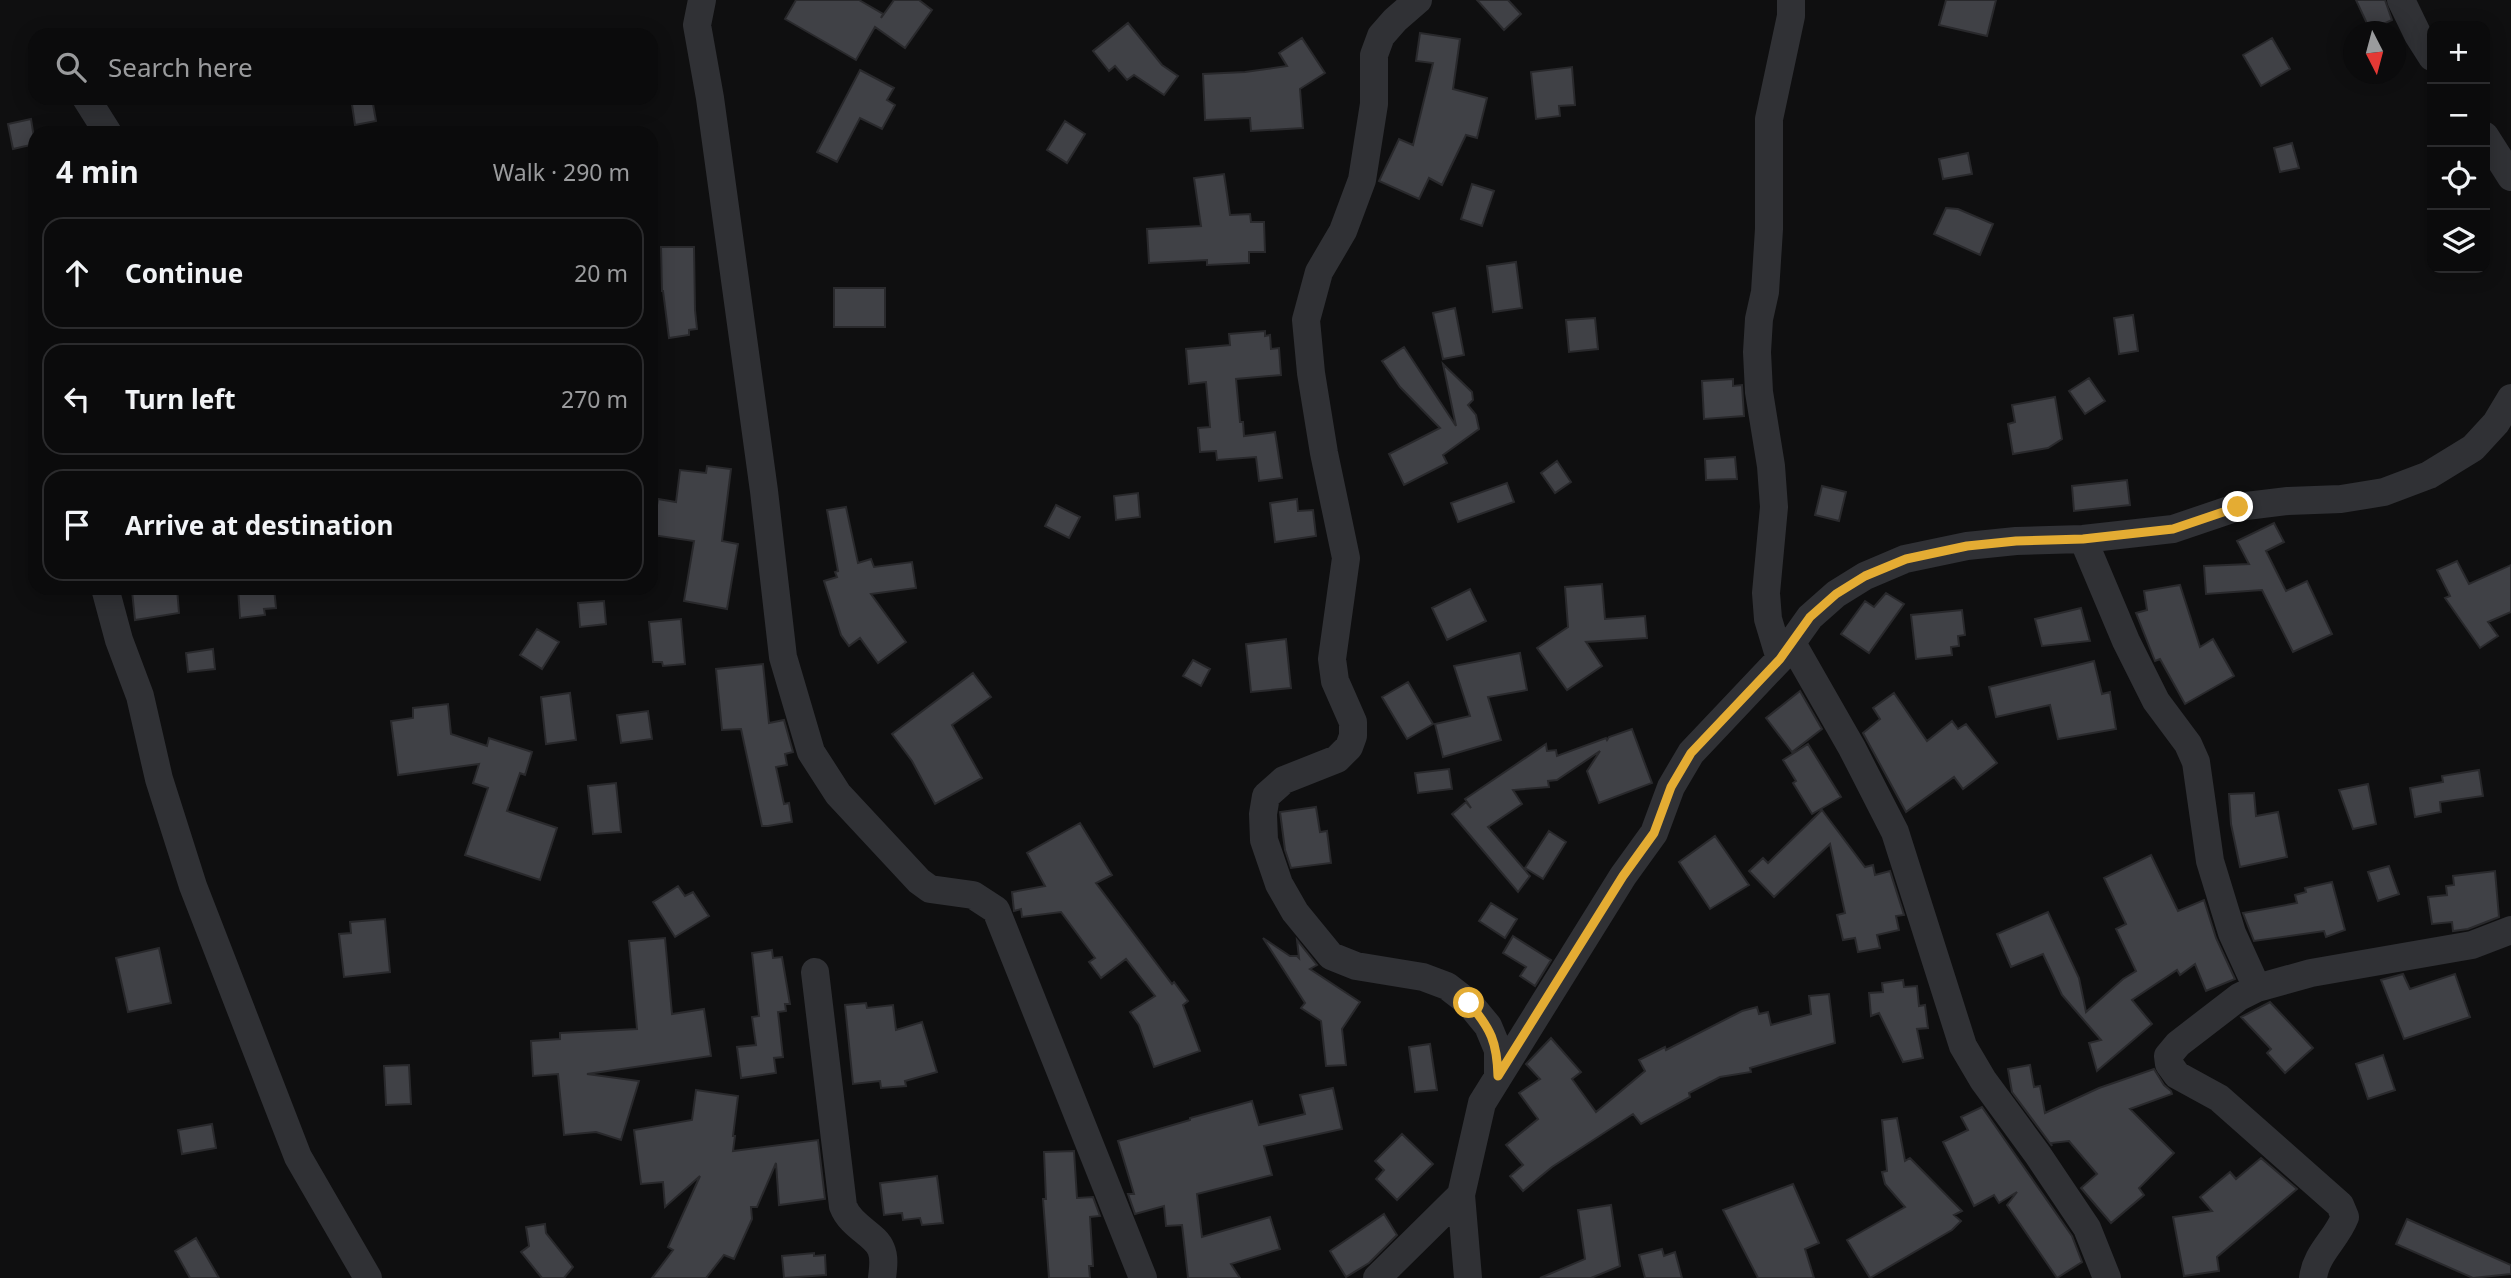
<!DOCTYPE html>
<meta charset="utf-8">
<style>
:root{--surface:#0b0b0c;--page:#141415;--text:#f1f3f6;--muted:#9a9b9d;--line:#2b2b2d}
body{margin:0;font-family:"Noto Sans",sans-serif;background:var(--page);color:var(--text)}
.controls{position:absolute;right:21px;top:21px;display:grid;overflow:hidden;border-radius:14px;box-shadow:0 4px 18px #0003}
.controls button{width:63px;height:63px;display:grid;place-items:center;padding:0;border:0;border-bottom:2px solid var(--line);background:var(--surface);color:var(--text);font:35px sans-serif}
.compass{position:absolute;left:2343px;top:21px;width:63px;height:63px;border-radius:50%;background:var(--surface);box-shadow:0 4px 18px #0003;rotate:174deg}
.stop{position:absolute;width:21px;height:21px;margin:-16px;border:5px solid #e4ac33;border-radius:50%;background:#fff}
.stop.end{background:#e4ac33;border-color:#fff;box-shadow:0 2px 7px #0008}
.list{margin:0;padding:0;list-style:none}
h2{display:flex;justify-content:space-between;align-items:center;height:91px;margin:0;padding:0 28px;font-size:30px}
h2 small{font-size:23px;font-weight:400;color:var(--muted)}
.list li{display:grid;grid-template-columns:46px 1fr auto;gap:21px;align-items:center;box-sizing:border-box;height:112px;margin:0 14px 14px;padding:0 14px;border:2px solid var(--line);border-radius:21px}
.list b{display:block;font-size:26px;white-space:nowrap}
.list em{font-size:23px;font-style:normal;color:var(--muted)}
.icon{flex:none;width:38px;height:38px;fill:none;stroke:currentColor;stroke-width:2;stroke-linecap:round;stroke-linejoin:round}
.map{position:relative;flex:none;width:2511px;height:1278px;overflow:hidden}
.search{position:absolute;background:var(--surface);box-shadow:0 4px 18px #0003;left:28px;top:28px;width:630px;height:77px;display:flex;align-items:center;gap:18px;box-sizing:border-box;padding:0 24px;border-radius:21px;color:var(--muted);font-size:26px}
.panel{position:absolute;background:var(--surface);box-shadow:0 4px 18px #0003;left:28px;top:126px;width:630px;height:469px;border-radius:21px}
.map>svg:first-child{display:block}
.building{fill:#404146;stroke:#29292c;stroke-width:2}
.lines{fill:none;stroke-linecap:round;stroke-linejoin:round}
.street{stroke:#303135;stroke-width:28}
.route{stroke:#e4ac33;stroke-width:9}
</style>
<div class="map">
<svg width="2511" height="1278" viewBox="0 0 2511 1278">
<rect width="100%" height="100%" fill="#0f0f10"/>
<path class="building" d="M796,0h63l24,14 -2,4 13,-18h25l13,10 -27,38 -30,-21 -19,33 -71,-41z
M1477,0h31l13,14 -17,16z
M1946,0h50l-9,36 -48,-11z
M2356,0h29l7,20 -22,10z
M1128,23l34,42 16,11 -14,19 -30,-20 -7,5 -12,-14 -6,5 -16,-20z
M1420,33l40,6 -7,50 34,9 -10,40 -11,-3 -24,50 -13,-7 -10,21 -40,-18 20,-42 14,6 20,-82 -17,-2z
M1302,38l23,35 -25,16 3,39 -52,3 -1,-13 -45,2 -2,-46 42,-2 42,-6 -8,-13z
M2272,38l18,31 -29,17 -18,-31z
M1572,67l3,38 -16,1 1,10 -24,3 -5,-47z
M860,70l34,18 -7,12 8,5 -13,24 -22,-11 -23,44 -20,-10z
M351,98h21l4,23 -21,4z
M31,119l4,25 -22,5 -5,-25z
M1065,121l20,13 -18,29 -20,-13z
M2292,143l7,25 -19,4 -6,-24z
M1968,153l4,21 -29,5 -4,-20z
M1224,174l6,41 20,-1 1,8h13l1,30h-16v11l-42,2v-5l-58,3 -2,-34 54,-3 -7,-48z
M1472,184l22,7 -12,35 -21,-7z
M1946,208l12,1 35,15 -13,31 -46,-21z
M661,247h33l1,63 2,19 -8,1v5l-20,3 -6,-47h-1z
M1516,262l6,46 -29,4 -6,-46z
M834,288h51v39h-51z
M1455,308l9,47 -21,4 -10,-46z
M2133,315l5,36 -19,3 -5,-36z
M1595,318l3,31 -29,3 -3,-32z
M1265,331v5l5,-1 1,14 8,-1 2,27 -45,4 4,43h3l1,14 31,-4 7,46 -23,3 -3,-24 -39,3 -1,-9 -16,1 -2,-24 12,-1 -4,-45 -17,2 -3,-35 44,-4 -1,-11z
M1404,347l52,79 -13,-62 29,28 1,8 -5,5 8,10 3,14 -36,26 4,8 -43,22 -15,-31 51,-26 -40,-41 -18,-26z
M2089,378l16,23 -20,13 -16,-23z
M1733,379v7l9,-1 2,31 -40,3 -2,-38z
M2055,397l7,42 -14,9 -35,6 -5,-30 7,-2 -3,-17z
M1735,457l2,22 -31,1 -1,-21z
M1557,461l14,21 -16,11 -14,-20z
M707,466l24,3 -9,72 16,3 -11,65 -43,-8 10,-60 -42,-6 6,-36 18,3 4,-32 26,3z
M2127,480l3,25 -56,6 -2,-25z
M1507,483l7,19 -56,20 -7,-19z
M1822,486l24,6 -7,29 -24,-6z
M1138,493l2,24 -24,3 -2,-24z
M1297,499l1,12 15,-1 3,26 -41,6 -5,-39z
M1056,505l24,12 -11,21 -24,-12z
M846,507l12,56 13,-4 3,8 38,-5 4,26 -45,6 35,48 -28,21 -18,-25 -11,8 -8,-11 -17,-54 13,-4 -2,-5 3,-1 -11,-61z
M2274,523l10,19 -18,9 20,40 21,-10 25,53 -39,18 -31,-62 -56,4 -2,-28 45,-2 -12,-23z
M2457,561l12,23 42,-19v47l-23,10 10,14 -18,12 -35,-50 5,-2 -13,-26z
M1602,584l3,35 40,-3 2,22 -61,4 16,24 -35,24 -30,-42 31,-21 -3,-40z
M2180,585l20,62 13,-8 21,37 -49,28 -25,-45 -5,2 -19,-48 11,-3 -3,-19z
M164,588h13l2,25 -44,7 -3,-29z
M238,588h36l2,20 -12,1 1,6 -25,3z
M1470,589l16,32 -39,19 -15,-32z
M1886,593l18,11 -35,49 -28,-19 24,-33 9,6z
M604,601l2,23 -26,3 -2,-24z
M2081,608l9,33 -48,5 -7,-27z
M1962,610l3,25 -7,1 1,10 -8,1 1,8 -36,4 -5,-44z
M681,619l4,45 -22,2 -1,-4h-9l-4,-40z
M537,629l22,13 -17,27 -22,-14z
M1286,639l5,49 -40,4 -5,-48z
M213,649l2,20 -27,3 -2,-19z
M1520,653l7,37 -39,7 13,43 -58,17 -8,-33 35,-8 -16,-50z
M1193,660l17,9 -9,17 -18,-10z
M2094,661l8,33 8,-2 6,37 -58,10 -8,-34 -54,12 -7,-30z
M763,664l6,59 15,-3 9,32 -8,2 2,11 -11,2 8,37 5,-1 3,19 -24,4h-6l-21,-97 -19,1 -6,-61z
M973,673l18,24 -39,28 30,53 -47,26 -23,-43 -20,-27z
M1408,682l25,42 -26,15 -25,-42z
M1800,691l22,38 -30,23 -26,-34z
M570,693l6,47 -30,4 -5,-47z
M1894,693l33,48 25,-20 6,8 8,-5 31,39 -34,26 -9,-12 -48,35 -43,-79 17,-14 -7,-11z
M448,704l3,30 36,12 2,-8 43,14 -7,23 -5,-2 -13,38 50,17 -17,52 -75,-25 23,-67 -15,-5 6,-19 -81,11 -7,-54 22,-3v-10z
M648,711l4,28 -31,4 -4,-28z
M1632,729l20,54 -53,20 -12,-32 13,-20 -43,29 -9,1 1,6 -36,3 9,14 -34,23 42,49 -12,16 -66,-78 14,-12 5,6 -6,-9 81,-55 1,7 9,-1 1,6 49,-18 1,2 2,-3z
M1808,744l33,53 -29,17 -19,-31 3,-2 -13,-21z
M1449,769l3,20 -34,4 -3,-20z
M2479,770l4,26 -43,6 1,10 -26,5 -5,-29 33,-6 -1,-6z
M616,783l5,49 -28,2 -5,-48z
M2368,784l8,40 -23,5 -14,-39z
M2254,793l2,23 22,-4 9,45 -47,10 -9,-43 -2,-30z
M1316,807l4,25 7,-1 4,32 -40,5 -6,-18 -5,-38z
M1822,810l43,57 8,-2 2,10 15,-4 14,44 -8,1 3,14 -22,5 3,13 -22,4 -3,-14 -12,2 -6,-25 8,-2 -15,-69 -56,53 -25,-26 14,-13 5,5z
M1080,823l32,52 -16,8 76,101 2,-2 14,19 -5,4 17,46 -46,16 -15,-42 -9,-13 25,-16 -29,-37 -25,19 -12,-16 6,-4 -34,-46 -39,5 -1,-8 -7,2 -2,-19 33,-6 -18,-33z
M1549,831l17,11 -23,37 -18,-11z
M1715,836l34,49 -39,24 -31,-47z
M2151,855l27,56 26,-11 12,38 19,41 -29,12 -11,-27 -15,11 -3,-5 -45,30 20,24 -55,47 -8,-28 12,-3 -39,-45 -19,-41 -32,13 -14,-33 51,-22 31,66 7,34 37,-33 13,-8 -20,-42 10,-5 -22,-46z
M2389,866l10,28 -21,7 -10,-29z
M2495,871l4,46 -31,12 -15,2 -1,-9 -20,2 -4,-27 19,-2 -1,-9 8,-1 -1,-9z
M2332,882l13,48 -19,7 -2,-6 -70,10 -11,-28 54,-10 -2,-8 11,-3 -1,-4z
M678,886l7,10 8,-4 16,24 -34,21 -22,-35z
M1491,903l26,16 -12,19 -26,-17z
M385,919l5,53 -46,5 -5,-43 12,-1 -1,-11z
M1513,936l38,24 -16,26 -15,-10 6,-9 -23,-14z
M665,938l7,76 32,-5 7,47 -124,18 52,7 -18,59 -25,-8 -32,3 -6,-61 -25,2 -2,-35 29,-2v-6l77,-4 -8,-88z
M1263,938l27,18h7l2,2 -2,-18 20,25 -7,4 50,33 -18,27 4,36 -20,1 -5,-45 -20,-13 4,-5z
M159,948l12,55 -43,9 -12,-54z
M772,950l1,8 9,-1 8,47h-5l1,7 -8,1 5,45 -9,1 2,15 -35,5 -4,-31 19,-2 -4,-28 7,-1 -7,-63z
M2403,974l7,15 45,-15 15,43 -66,22 -23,-59z
M1903,980l1,7 13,-1 2,20 6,-1 3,23 -11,1 6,29 -20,4 -24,-49 -8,3 -2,-23 14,-1 -1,-9z
M1829,994l6,49 -85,25 1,4 -31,5 -31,16 1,4 -49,27 -8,-10 -81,53 -29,24 -13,-15 13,-11 -17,-20 32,-26 -19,-26 21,-14 -14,-15 25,-26 30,34 -9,7 24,33 49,-41 -6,-11 26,-13 1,3 76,-39 15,-4 2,7 9,-2 3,13 40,-11 -2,-18z
M2270,1002l43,46 -28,25 -18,-20 4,-4 -30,-32z
M866,1003l1,5 26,-3 3,25 26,-8 15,50 -32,9 1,5 -25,2 -1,-7 -27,3 -8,-79z
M1430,1044l7,46 -22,2 -6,-45z
M2383,1055l12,35 -27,9 -12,-35z
M409,1065l2,39 -25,1 -2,-39z
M2030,1065l4,22 6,-1 5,27 54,-25 55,-19 10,16 7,6 1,3 -42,15 44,44 -35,35 5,7 -33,28 -30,-35 16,-14 -28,-33 -18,2 1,3 -40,-54 -4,-23z
M1333,1088l9,41 -78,17 8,29 -75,19 5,43 68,-20 10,32 -49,15 9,14h-52l-6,-53 -16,1 -2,-20 -29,8 -7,-20h6l-16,-53 72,-21v-2l62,-17 7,24 46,-11 -5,-19z
M696,1090l42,6 -5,40h2l-2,15 85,-11 7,59 -46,6 -3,-42 -19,44h-6l1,12 -18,40 -10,-4 -18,23h-54l21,-28 -5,-3 32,-71 -35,31 -2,-25 -22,2 -7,-54 58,-10z
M1982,1107l90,129 10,26 -25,16 -50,-73 10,-13 -18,11 -5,-8 -20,11 -31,-64 25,-12 -7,-13z
M1897,1118l8,43 5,-3 52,53 -8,4 7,6 -9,9 -82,48 -23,-38 58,-33 -20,-23 -3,-12 5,-1 -5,-51z
M212,1124l4,24 -34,6 -4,-24z
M1402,1134l31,30 -36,36 -21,-21 8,-9 -9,-9z
M1074,1151l3,47 16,-1 7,19 -10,1 3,49h-4l1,12h-41l-6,-79h3l-2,-47z
M2261,1158l36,31 -80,68 2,14 -35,5 -11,-59 39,-6 -12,-14 30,-25 6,7z
M937,1176l6,47 -21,2 -2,-7 -17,2 -1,-7 -18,2 -4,-32z
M1793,1184l26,59 -14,6 9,29h-56l-35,-68z
M1611,1205l9,61 -29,12h-51l45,-19 -7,-49z
M1384,1214l13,21 -28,28 -23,14 -16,-26z
M2407,1219l104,46v9l-38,4 -77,-34z
M545,1224l1,9 27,34 -9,11h-22l-21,-26 8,-6 -3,-19z
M196,1238l23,40h-29l-15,-27z
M1662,1249l2,7 11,-4 7,26h-37l-6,-23z
M814,1253v3l11,-1 1,20 -42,3 -2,-22z"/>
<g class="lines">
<path class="street" d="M702,0l-5,25 13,73 54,393 19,166 28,95 27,42 81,87 11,8 43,6 23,15 147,368
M1418,0l-23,20 -14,16 -7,19v49l-12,76 -19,51 -24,41 -13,48 5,53 13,80 22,105 -14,101 3,22 18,41v14l-4,11 -12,12 -53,21 -18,16 -3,18 1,26 15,44 16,28 36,44 25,10 67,11 24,9 22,17 19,23 10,24v26
M2401,0l17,35 14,22
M86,98l22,35
M2485,136l26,41
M2083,539l43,102 30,60 32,43 8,18 14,99 22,72 25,55
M105,588l14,52 21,56 19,83 34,107 105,271 70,121
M1792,643l60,105 43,84 68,214 20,34 55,75 49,73 20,50
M1780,659l-12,-40 -2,-26 8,-86 -3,-41 -12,-74 -2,-40 2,-33 6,-27 4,-63v-110l22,-103v-16
M815,972l28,234c8,21 32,28 38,43 4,9 2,20 1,29
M1461,1195l7,83
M1377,1278l84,-83 21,-92 141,-227 31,-43 17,-46 20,-34 89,-94 30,-42 26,-23 29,-18 40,-17 62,-13 49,-5 67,-2 90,-10 65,-22 50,-6 53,-2 43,-7 45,-17 44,-27 23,-25 15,-25
M2313,1278c3,-25 23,-38 32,-61l-5,-12 -121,-107 -42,-23 -8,-11 -1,-8 10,-12 61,-47 18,-9 54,-15 161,-28 39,-15"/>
</g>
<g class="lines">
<path class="route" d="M1469,1003c22,26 28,39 29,73l125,-200 31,-43 17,-46 20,-34 89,-94 30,-42 26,-23 29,-18 41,-17 61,-13 49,-5 67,-2 90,-10 65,-22"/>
</g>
</svg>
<div class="controls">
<button>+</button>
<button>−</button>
<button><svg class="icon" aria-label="locate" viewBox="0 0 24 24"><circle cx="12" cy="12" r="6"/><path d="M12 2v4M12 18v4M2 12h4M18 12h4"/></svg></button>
<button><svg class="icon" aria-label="layers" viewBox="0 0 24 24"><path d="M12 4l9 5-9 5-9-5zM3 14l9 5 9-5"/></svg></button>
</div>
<svg class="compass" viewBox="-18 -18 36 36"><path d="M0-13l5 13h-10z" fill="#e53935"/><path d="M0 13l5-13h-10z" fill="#9a9b9d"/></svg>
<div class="stop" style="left:1469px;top:1003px"></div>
<div class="stop end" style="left:2238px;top:507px"></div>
<div class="search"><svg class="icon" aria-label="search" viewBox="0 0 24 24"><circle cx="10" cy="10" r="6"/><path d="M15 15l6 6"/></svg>Search here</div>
<section class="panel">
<h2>4 min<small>Walk · 290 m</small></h2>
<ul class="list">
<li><svg class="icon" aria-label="ahead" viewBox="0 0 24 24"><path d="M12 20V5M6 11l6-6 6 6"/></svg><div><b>Continue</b></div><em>20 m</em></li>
<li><svg class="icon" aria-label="left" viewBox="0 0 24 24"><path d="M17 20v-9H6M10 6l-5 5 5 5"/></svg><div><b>Turn left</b></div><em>270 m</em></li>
<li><svg class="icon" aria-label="arrive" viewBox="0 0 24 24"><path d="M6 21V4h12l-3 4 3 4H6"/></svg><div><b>Arrive at destination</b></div></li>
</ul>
</section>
</div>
